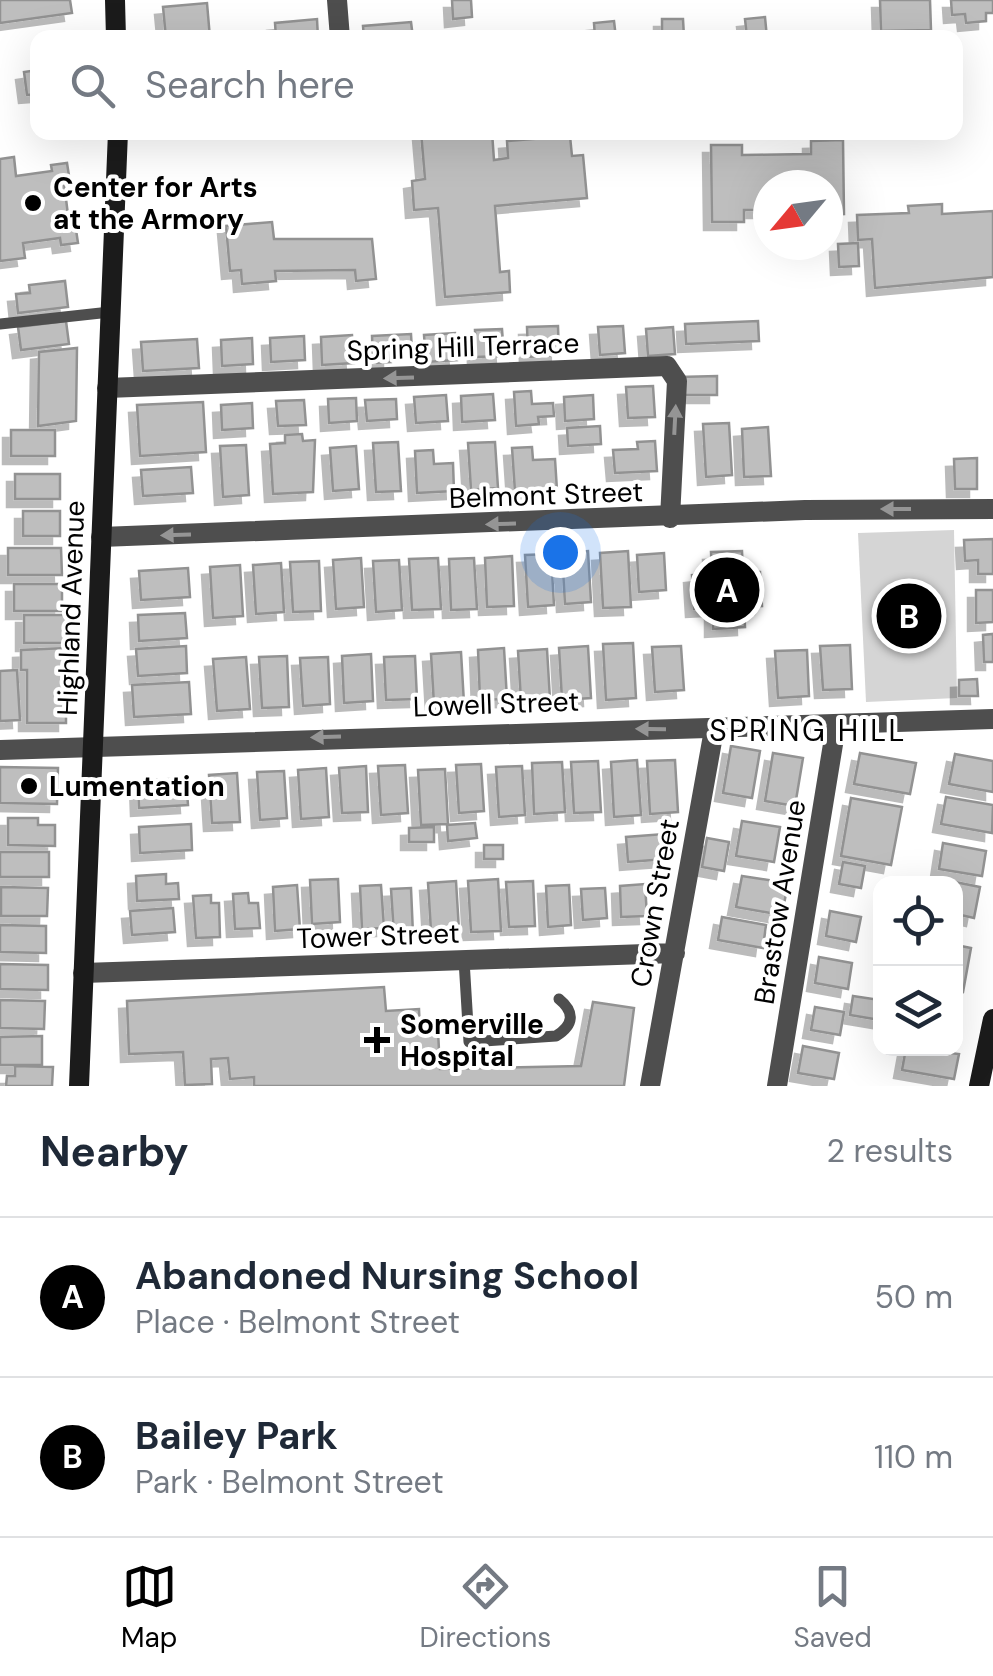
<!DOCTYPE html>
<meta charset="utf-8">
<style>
:root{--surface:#fff;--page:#f6f6f7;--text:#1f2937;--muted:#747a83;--line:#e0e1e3;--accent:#000}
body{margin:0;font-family:"DM Sans",sans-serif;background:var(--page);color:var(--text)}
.controls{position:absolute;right:30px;bottom:30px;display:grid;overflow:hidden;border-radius:20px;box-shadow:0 10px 40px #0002}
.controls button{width:90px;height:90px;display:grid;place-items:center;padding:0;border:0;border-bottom:2px solid var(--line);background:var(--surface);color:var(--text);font:50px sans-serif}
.compass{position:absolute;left:753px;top:170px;width:90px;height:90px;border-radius:50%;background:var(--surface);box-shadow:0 10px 40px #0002;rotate:241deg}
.you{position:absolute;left:560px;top:552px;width:35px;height:35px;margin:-25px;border:8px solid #fff;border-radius:50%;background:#1a73e8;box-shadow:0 0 0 15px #1a73e833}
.badge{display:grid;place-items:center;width:65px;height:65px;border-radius:50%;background:var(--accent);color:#fff;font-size:32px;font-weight:700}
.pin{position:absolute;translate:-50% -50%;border:5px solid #fff;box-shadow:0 2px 10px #0006}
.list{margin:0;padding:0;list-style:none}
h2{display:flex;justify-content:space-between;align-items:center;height:130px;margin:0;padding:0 40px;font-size:42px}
h2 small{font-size:32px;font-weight:400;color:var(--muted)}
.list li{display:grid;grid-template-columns:65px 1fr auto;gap:30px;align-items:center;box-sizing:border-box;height:160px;padding:0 40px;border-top:2px solid var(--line)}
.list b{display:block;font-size:38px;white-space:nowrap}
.list p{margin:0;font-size:32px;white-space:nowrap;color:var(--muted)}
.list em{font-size:32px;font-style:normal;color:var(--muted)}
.icon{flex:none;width:55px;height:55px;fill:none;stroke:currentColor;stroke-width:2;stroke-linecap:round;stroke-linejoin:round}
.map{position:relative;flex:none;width:993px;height:1086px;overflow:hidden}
.search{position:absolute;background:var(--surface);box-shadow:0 10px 40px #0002;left:30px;right:30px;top:30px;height:110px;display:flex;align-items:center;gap:25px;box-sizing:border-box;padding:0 35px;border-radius:20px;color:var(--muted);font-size:38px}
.sheet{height:450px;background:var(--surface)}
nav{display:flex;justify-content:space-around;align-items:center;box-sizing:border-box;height:140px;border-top:2px solid var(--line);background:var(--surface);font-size:28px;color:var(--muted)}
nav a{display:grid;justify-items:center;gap:5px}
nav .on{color:var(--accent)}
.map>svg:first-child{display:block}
.park{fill:#d5d5d5}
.building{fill:#bebebe;stroke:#929292;stroke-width:2.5;filter:url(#shadow)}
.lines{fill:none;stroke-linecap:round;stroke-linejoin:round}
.service{stroke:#4e4e4e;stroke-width:11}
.minor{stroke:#4e4e4e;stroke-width:20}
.tertiary{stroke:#4e4e4e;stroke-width:20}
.secondary{stroke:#1b1b1b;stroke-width:20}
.oneway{fill:#959595}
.poi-dot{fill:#000;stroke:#fff;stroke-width:4}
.labels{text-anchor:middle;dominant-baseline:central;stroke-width:8;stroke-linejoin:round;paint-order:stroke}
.poi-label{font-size:28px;font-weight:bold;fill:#000;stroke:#fff;text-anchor:start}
.street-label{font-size:28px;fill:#000;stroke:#fff}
.neighbourhood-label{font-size:30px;letter-spacing:2.5px;fill:#000;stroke:#fff}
</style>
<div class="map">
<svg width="993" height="1086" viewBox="0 0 993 1086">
<defs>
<filter id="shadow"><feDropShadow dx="-8" dy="8" stdDeviation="0" flood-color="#0004"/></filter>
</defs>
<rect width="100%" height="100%" fill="#fff"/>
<path class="park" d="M954,530l3,168 -91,4 -8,-169z"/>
<path class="building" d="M0,0h70l2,13 -72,10z
M452,0h19l1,17 -19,2z
M880,0h50l1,30 -50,1z
M951,0h42v13h-7v8l-20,2 -1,-9 -13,1z
M207,3l3,35h-44l-3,-31z
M765,17l2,21h-20l-2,-19z
M317,19l1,19h-42l-1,-15z
M662,19h21l1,18h-22z
M614,21l2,17h-21l-1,-15z
M411,22l2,16h-49l-1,-12z
M38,70v24l-11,1 -3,-23z
M421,132h71l2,28 14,-2 -1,-17 63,-5 2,20 11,-1 4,43 -92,8 5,66 9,-1 1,21 -65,5 -7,-89 -24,2 -2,-29 13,-2z
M843,140l1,74 -16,1v-30h-60v25h-24v12h-32l-1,-77h31v10l69,-1v-13z
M14,157l2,19 36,-5 -1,-6 16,-2 3,19 -6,1 5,40h6l3,20 -17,2 -1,-7 -37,5 2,15 -25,3v-102z
M942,204v10l51,-3v66l-118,11 -3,-49 -14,1 -1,-25 52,-2 -1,-7z
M272,222l2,17h98l4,40 -20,2 -1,-11 -80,1 1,10 -34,3 -1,-14 -11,1 -4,-45z
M858,243l1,23 -20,1 -1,-23z
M65,281l3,26 -50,6 -2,-19 14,-1 -1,-8z
M66,321l3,23 -48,6 -3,-23z
M758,321l1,20 -73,3 -1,-20z
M558,326l1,29 -31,2 -1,-30z
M623,326l2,27 -25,2 -2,-28z
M673,327l2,27 -27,2 -2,-27z
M502,329l2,27 -28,1 -1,-27z
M455,333l2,27 -31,2 -2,-27z
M411,334l1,17 -21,1v10l-18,1 -1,-27z
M352,335l2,28 -32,2 -1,-28z
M304,336l1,24 -34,2 -1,-24z
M252,338l1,26 -31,2 -1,-26z
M197,339l2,29 -56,3 -2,-29z
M77,348l-1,73 -38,5 1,-74z
M717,376v19h-38v-18z
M653,386l2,31 -27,1 -2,-31z
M531,391l1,13 21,-1 1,13 -16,1 1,7 -23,2 -2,-34z
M493,394l2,26 -33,2 -1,-26z
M446,395l2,26 -32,2 -2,-26z
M593,395l1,24 -29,2 -1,-24z
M356,398l1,23 -28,2 -1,-24z
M396,399l1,20 -30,2 -2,-21z
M304,400l2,25 -28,1 -2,-25z
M203,402l3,50 -66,4 -3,-51z
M252,403l1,25 -31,2 -1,-25z
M729,423l3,52 -26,2 -3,-53z
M600,426l1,18 -33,2 -1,-18z
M768,427l3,49 -27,1 -2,-48z
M11,430h44v26h-44z
M302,434l1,7 12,-1 -2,52 -40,2 -3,-50 15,-1v-8z
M655,441l2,30 -42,2 -2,-23 25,-1 -1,-7z
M398,442l3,49 -25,1 -3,-49z
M495,442l3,46 -27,2 -3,-47z
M246,445l3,50 -26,2 -3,-51z
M356,446l3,43 -26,2 -3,-43z
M532,447l1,13 22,-1 2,31 -42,2 -3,-44z
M433,450l1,14 19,-1 1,28 -37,2 -2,-42z
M977,458v31h-22l-1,-30z
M191,467l2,26 -50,3 -2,-26z
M15,474h45v25h-45z
M23,511h37v25h-37z
M993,539v35h-15v-14l-13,1 -1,-21z
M8,548h53l1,27h-54z
M588,551l3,51 -26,2 -3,-51z
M628,551l3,56 -28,1 -3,-55z
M742,551l1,21h17l2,34 -18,1 1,20 -32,2v-21l-19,1 -2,-34 20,-2 -1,-21z
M664,553l2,37 -27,2 -2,-37z
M551,554l3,51 -26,2 -3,-52z
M512,556l2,50 -27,1 -2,-49z
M361,558l3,49 -28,2 -3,-49z
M438,558l3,51 -29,1 -3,-51z
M474,558l3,51 -26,1 -2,-51z
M399,560l3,50 -26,2 -3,-51z
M319,561l2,50 -28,1 -3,-50z
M281,563l3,49 -28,2 -3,-49z
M240,565l3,51 -30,2 -3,-51z
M188,568l2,29 -49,3 -2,-29z
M14,584h48v27h-48z
M976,590h17v32l-17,1z
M185,613l2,25 -48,3 -1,-26z
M24,615h44v28h-44z
M993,634v28h-9l-1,-27z
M633,643l3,55 -30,2 -3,-56z
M850,645l2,44 -29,1 -3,-44z
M186,646l1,27 -49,3 -2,-27z
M588,646l3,52 -29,2 -3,-52z
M681,646l3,44 -29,2 -3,-45z
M66,648v75h-39v-53h-6v-20z
M504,648l3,51 -27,1 -2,-50z
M547,649l3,50 -29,2 -3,-50z
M807,650l2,46 -31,2 -3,-47z
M461,652l3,51 -30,2 -3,-51z
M371,654l2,47 -29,2 -2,-47z
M287,656l2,51 -27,1 -3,-51z
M415,656l2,43 -31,1 -2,-43z
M246,657l4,52 -33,2 -4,-52z
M328,657l2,47 -27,2 -3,-48z
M17,670l3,50 -20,1v-50z
M977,679l1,17h-19v-16z
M189,682l2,32 -57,3 -2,-32z
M731,746l29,5 -8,47 -29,-5z
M773,753l30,5 -8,48 -30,-5z
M860,753l56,10 -6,31 -56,-10z
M955,754l38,7v31l-44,-8z
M637,760l4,55 -27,2 -3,-55z
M675,760l3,52 -28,2 -3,-53z
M598,761l3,51 -27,1 -3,-51z
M562,762l3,50 -31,2 -2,-51z
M481,764l3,47 -25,2 -3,-48z
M405,765l3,48 -27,2 -3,-49z
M366,766l2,46 -26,1 -3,-45z
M522,766l3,49 -26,2 -3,-50z
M0,767l58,1 -1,36 -57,-1z
M326,768l3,49 -28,2 -3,-49z
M445,769l3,55 -27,1 -3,-55z
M284,771l3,47 -27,2 -3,-48z
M237,773l3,49 -28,1 -3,-48z
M186,778l2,27 -49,3 -1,-27z
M946,797l47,8 -1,28 -51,-9z
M851,798l51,9 -11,58 -50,-9z
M8,818h30v7h17v21l-47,-1z
M742,821l38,6 -6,35 -38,-6z
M475,823l2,15 -29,3 -1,-16z
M191,824l1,26 -52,3 -1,-26z
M434,827v15h-25v-14z
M664,834l2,25 -38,3 -2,-25z
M707,838l22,4 -5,29 -22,-4z
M943,843l43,8 -4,25 -43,-7z
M484,845h19v14h-19z
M0,852h49v25h-49z
M843,862l22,4 -4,22 -22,-4z
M166,874v10l12,-1 1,16 -42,2 -1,-25z
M742,876l46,7 -6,32 -46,-8z
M935,878l45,9 -6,31 -18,-4v-30h-22z
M338,879l2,43 -28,2 -2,-44z
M498,879l3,52 -30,1 -3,-51z
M456,881l3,49 -28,1 -3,-48z
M533,881l2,45 -26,1 -3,-45z
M645,884l2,32 -26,1 -1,-31z
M297,885l3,44 -25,2 -2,-44z
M381,885l3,43 -22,1 -2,-43z
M569,885l2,40 -23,2 -2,-41z
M1,887l47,1 -1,28h-46z
M411,888l2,46 -19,1 -3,-46z
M605,888l2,30 -24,2 -2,-31z
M248,893l1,10h9l2,25 -25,1 -2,-35z
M211,895v8h8l1,34 -24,1 -3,-42z
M173,908l2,24 -43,3 -2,-24z
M830,911l31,6 -5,25 -30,-6z
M722,917l44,8 -3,23 -45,-8z
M0,925l46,1v27l-46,-1z
M956,945l15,3 -8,44 -7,-1z
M819,957l33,6 -4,26 -33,-6z
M0,964l48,1v25l-48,-1z
M384,987l2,24 33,-2 1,23 18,-1 2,38 141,-3 12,-64 41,6 -10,78h-370v-9l-24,2 -2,-21 -17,1 1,25 -27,1 -2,-33 -54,2 -2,-53z
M853,996l27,4v20l-30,-5z
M0,1000l45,1 -1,28 -44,-1z
M815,1007l29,5 -4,23 -29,-5z
M42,1036v29h-42v-28z
M803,1046l36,7 -5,26 -36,-6z
M906,1048l53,6 -5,25 -52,-9z
M15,1066l38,1 -1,19h-46l1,-10h8z"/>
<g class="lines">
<path class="service" d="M0,324l110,-12
M464,960l5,82 87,-6c18,-11 19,-24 3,-37"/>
<path class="minor" d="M337,0l3,38
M107,388l560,-22 10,15 -7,137
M101,537l704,-27 188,-1
M83,973l592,-20
M650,1086l64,-356
M777,1086l59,-360"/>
<path class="tertiary" d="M0,750l993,-31"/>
<path class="secondary" d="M115,0l1,38
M79,1086l39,-954
M979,1086l14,-67"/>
</g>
<defs><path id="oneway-solid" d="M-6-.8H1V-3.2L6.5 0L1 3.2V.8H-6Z" transform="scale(2.5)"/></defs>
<g class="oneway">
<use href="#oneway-solid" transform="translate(399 378) rotate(178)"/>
<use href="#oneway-solid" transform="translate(675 420) rotate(-87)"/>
<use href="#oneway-solid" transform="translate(896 509) rotate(180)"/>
<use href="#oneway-solid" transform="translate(501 524) rotate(178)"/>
<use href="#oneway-solid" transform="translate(176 535) rotate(178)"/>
<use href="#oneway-solid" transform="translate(651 729) rotate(-179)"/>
<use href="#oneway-solid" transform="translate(326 737) rotate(178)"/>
</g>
<g class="poi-dot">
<circle cx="33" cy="203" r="10"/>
<circle cx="29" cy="786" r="10"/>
<path d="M372 1025h10v10h10v10h-10v10h-10v-10h-10v-10h10z"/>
</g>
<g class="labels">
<g class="poi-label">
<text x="53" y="187">Center for Arts<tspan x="53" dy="32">at the Armory</tspan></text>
<text x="49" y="786">Lumentation</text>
<text x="400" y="1024">Somerville<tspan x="400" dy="32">Hospital</tspan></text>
</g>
<g class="street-label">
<text transform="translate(463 347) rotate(-2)">Spring Hill Terrace</text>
<text transform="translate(546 495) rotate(-2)">Belmont Street</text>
<text transform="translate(71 608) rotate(-88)">Highland Avenue</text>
<text transform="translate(496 704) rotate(-2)">Lowell Street</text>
<text transform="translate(780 902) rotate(-81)">Brastow Avenue</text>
<text transform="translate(655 903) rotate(-80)">Crown Street</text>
<text transform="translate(378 936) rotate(-2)">Tower Street</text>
</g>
<g class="neighbourhood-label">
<text x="808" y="730">SPRING HILL</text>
</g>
</g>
</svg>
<div class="controls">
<button><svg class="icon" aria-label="locate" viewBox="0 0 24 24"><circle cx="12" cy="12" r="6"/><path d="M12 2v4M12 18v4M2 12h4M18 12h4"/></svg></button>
<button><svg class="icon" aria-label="layers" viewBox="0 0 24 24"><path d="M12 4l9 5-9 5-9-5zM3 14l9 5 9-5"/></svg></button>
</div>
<svg class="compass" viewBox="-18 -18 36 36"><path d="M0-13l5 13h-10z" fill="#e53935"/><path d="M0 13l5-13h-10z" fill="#747a83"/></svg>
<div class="you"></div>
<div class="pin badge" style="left:727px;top:590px">A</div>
<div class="pin badge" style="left:909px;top:616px">B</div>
<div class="search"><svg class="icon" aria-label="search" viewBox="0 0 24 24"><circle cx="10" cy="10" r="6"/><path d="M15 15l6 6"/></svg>Search here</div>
</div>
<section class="sheet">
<h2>Nearby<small>2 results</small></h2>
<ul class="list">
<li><span class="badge">A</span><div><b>Abandoned Nursing School</b><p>Place · Belmont Street</p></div><em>50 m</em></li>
<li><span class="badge">B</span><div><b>Bailey Park</b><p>Park · Belmont Street</p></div><em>110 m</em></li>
</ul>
</section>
<nav>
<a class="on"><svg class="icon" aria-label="map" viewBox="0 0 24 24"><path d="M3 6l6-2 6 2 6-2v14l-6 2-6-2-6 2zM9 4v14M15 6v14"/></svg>Map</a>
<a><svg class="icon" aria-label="directions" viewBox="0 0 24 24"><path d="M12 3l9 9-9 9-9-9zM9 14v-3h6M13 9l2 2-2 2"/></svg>Directions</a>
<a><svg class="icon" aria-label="saved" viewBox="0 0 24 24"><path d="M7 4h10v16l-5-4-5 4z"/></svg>Saved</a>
</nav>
